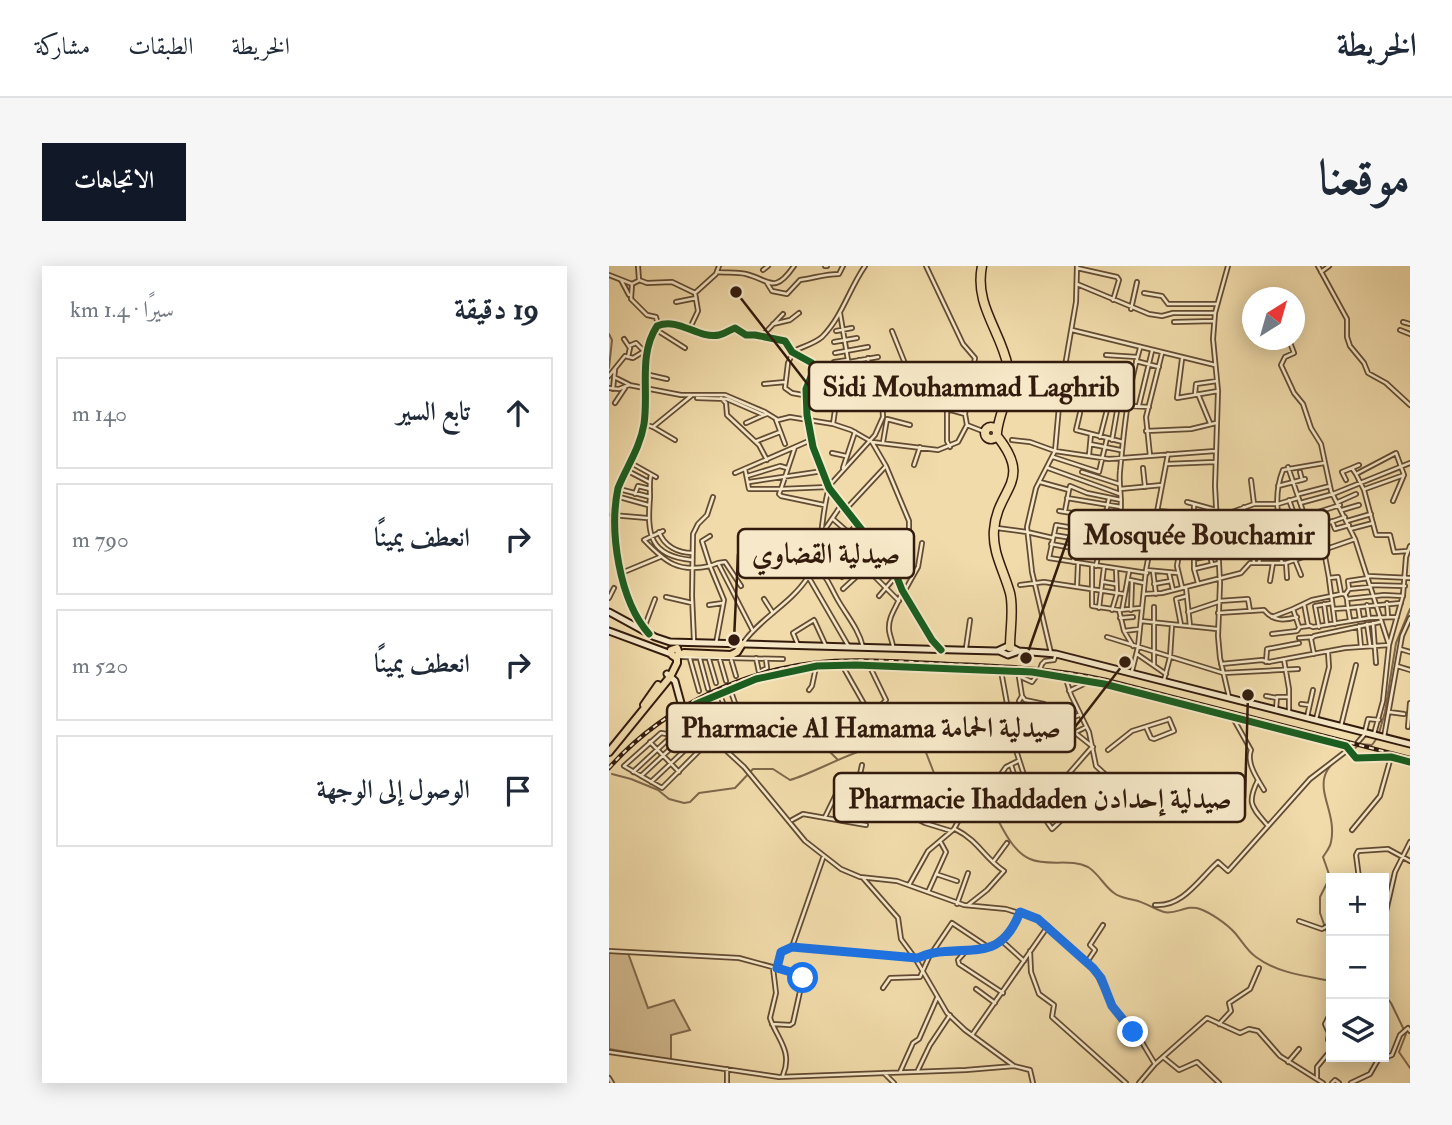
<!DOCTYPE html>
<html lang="ar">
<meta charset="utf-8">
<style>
:root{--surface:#fff;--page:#f6f6f7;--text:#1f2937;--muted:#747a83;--line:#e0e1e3;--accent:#111827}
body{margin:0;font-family:"IM FELL Double Pica",Amiri,serif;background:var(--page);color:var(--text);direction:rtl}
.controls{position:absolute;right:21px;bottom:21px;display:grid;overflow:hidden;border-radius:0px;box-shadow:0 4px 18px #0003}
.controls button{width:63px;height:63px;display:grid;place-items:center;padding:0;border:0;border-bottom:2px solid var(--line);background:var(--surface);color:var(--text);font:35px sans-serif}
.compass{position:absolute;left:633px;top:21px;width:63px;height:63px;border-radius:50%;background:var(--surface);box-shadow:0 4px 18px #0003;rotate:37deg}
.stop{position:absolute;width:21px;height:21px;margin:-16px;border:5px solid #1a73e8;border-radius:50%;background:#fff}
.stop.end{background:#1a73e8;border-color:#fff;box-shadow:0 2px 7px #0008}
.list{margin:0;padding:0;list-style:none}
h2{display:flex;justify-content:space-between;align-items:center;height:91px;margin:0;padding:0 28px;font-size:30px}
h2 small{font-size:23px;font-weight:400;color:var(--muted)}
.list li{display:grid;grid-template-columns:46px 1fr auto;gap:21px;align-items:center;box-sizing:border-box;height:112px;margin:0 14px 14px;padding:0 14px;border:2px solid var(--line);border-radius:0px}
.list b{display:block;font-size:26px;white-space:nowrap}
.list em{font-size:23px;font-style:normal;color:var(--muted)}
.icon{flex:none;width:38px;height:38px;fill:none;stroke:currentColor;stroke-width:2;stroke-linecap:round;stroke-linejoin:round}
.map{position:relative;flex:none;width:801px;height:817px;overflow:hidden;direction:ltr;border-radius:0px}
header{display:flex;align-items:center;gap:42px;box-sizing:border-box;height:98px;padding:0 35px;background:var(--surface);border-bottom:2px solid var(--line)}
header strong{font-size:33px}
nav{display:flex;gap:38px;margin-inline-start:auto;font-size:24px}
.intro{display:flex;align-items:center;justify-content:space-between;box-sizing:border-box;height:168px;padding:0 42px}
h1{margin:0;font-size:49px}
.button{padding:18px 32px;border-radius:0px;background:var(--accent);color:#fff;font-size:24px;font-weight:700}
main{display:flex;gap:42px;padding:0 42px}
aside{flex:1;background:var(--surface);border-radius:0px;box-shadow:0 4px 18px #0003}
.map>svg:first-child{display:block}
.green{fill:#d1ba8f;stroke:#826a4e;stroke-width:2}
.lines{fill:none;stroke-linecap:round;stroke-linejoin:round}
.stream{stroke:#7e674b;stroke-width:2}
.street-casing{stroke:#624b34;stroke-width:6}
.secondary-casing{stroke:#321b0d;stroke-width:9}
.primary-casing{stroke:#321b0d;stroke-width:10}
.highway-casing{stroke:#321b0d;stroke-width:11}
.street{stroke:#f6e8c8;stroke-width:2.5}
.secondary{stroke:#f6e8c8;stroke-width:5}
.primary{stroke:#f1dbaa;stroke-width:6}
.highway{stroke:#f1dbaa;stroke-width:8}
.rail-casing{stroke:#321b0d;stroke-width:4.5}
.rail{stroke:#f6e8c8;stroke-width:2;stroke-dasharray:5;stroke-linecap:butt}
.street-bridge-casing{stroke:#624b34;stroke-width:6;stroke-linecap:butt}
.secondary-bridge-casing{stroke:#321b0d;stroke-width:9;stroke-linecap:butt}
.street-bridge{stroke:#f6e8c8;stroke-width:2.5}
.secondary-bridge{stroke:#f6e8c8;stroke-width:5}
.cycleway-casing{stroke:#f6e8c8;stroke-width:11}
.cycleway{stroke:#1b5e20;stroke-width:7}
.route{stroke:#1a73e8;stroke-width:9}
.leader{fill:none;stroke:#321b0d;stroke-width:2.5}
.callout-dot{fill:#321b0d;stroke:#f6e8c8;stroke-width:2.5}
.callout{fill:#f6e8c8;stroke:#321b0d;stroke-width:2.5}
.callout-label{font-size:28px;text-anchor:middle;font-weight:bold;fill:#321b0d}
</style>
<header>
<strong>الخريطة</strong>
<nav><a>الخريطة</a><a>الطبقات</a><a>مشاركة</a></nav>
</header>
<div class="intro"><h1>موقعنا</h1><a class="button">الاتجاهات</a></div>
<main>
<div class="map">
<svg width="801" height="817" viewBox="0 0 801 817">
<rect width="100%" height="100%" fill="#f1dbaa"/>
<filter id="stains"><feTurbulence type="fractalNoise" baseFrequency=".00286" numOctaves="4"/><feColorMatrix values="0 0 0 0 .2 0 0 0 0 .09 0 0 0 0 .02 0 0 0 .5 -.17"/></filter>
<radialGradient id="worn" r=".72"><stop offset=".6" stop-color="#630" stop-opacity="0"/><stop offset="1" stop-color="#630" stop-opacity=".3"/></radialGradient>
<path class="green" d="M0,686l19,1 20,55 26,-8 16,30 -19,5v25l-62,-11z"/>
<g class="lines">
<path class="stream" d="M0,68l3,6 -3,28
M97,454l17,-3 20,-12c24,4 21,21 39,32l9,-15 11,-3 4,12 12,-3 6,2 5,21 8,8
M82,456l7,-1
M770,467l6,-21 11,-69 14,-34
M744,484l7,-6 12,1 5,-7
M3,508l19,5 27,11 11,9 15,4 6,-1 9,-9 36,-5 18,-19h20l17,11c36,-10 99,-55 135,-30l9,23 8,6 24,-2c5,10 14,14 20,23 14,19 22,49 44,59 18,8 41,-1 58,8 11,7 16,19 26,26 6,5 13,5 20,7 11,2 19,9 30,12 12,3 23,-8 36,-3 11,4 27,15 35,24 7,8 12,18 21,24 21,16 50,19 75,24
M722,678l-11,-31v-16l10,-20 -7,-20c3,-5 7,-9 8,-15 8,-37 -31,-63 17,-90
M775,728l7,9 15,31 -7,18 11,16"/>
<defs>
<path id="street" d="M29,0l1,14 8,3 25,-1 23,11 21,-19 3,-8
M216,0h2
M317,0l37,78 12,14 -10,56 2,11
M619,0l-13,47 -2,26 5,52 -3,95 5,97 -2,53 2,22 9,39
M709,0l29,53v18l3,9 14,17 4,10 18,10 24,22
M468,2l40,9 2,3 -6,20
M154,4l5,-4
M108,6c9,1 20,0 29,2 24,6 28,21 48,-8
M712,6l8,-6
M0,9l23,9 6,-3
M12,14l8,15
M158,17l5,8 15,3 13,-14c14,-2 26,-6 39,-6l4,-8
M23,18l-1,15 16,16 9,2 2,8
M468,18l72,30 13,2 11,-3h42
M535,27l18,3 6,8h49
M67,36l20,-4
M522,43l6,-27
M231,47l10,59
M565,56l40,-1
M794,56l7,2
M164,58l17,-4 9,-7
M81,62l8,-17 -3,-18
M46,63l30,19
M463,64l143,35
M791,64l10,4
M227,65l16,-3
M283,65l16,40 14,24 2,12 23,2 18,5
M153,70l21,-22
M15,73l6,9 -2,9
M680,74l5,13 -9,4 -4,8 13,28 9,11 8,24 10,16 10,47 24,48 34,106 -6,56 -9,33
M225,76l23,-4
M20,80l7,-3 7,7
M183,86c9,-5 22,-8 30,-15 20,-20 27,-48 43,-71
M184,87l-5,10 -3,25 7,5 22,4 21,13 -2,14
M226,87l33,-6
M497,89l31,2
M259,92l1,10
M573,93l-5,39 41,-7
M250,94l1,9
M527,95l23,6
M225,96l14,-2
M240,96l29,-5
M492,99l-4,39 52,3
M233,103l8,-1
M36,108l22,5
M0,110l16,-20 8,2 13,-8
M5,111l16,8
M155,118l21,-2
M0,122l10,1 10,-4 52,10h44l40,17 13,8 12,-3 43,7 18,6 21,12 14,24 23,55v12l-5,15 1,15 -3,6 -6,5
M4,123l2,-20
M586,128l1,-10 21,-3
M589,128l12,29
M88,132l30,1 37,16 3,-1
M112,132l5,5 1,12 32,30 8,15
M6,137l10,-15
M530,139l13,-54
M471,147l-4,17 47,12
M167,154l9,24
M137,157l18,-8
M35,158l9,3 22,13
M44,161l38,-31
M537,165l45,-2 25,-6
M491,171l8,-31
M202,174l-16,7 -14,42 47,-2
M403,174l18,2 25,9 54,8 106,-8
M503,174l9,-52
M148,175l23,-9
M263,176l66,8 20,-8 9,-17 18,7
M274,176l4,-23 23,6
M481,178l30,6
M341,181l-3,-6v-32l20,-6
M223,187l14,3
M480,189l2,-21
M541,190l-4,-39 16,-64
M444,191l46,15 8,-34
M22,197l25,14
M557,198l49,-2
M305,199l6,-18
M679,201l20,59 13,26
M234,202l12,-36
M439,202l72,26
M534,202l2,19
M136,203l4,20h32l-2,5 2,2 43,9
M19,205l21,11
M473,206l37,12
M691,206l2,8
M126,207l60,-26
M747,208l-4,-6 7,-3
M42,209c-2,7 -1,14 -1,22 -3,37 -1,59 42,63
M138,210l33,-10 7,2
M642,214l3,24
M737,214l-4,-8 10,-4
M140,216l74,-11
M431,216l29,8 1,-4 17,7 34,7
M220,220l46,-51 8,-18 -1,-20
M669,220l27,-7
M10,223l31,8
M511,223l42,-4
M756,223l39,-14
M26,228l3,-8 12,3
M690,228l31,-8
M7,230l32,9
M458,232l54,9
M680,234l11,30
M784,235l11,-26 -8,-22 -40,21 8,16 12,45h14l4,17 13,-1
M578,236l29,8
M729,236l18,-8
M691,237l33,-9 77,-31
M585,238v11l21,-1
M635,241l10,55
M237,243l40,-43
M733,244l17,-5
M450,245l60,9c5,-17 -1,-33 1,-49 4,-42 8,-82 20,-123
M456,245l4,-21
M549,245l11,1 2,19
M607,247l16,-1 22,-8h24l20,-6
M625,247l2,17
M3,249l35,3
M224,253l16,14
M671,254l24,-7
M723,255l3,8 14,-4
M738,255l24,-7
M712,258l-3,-12 22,-7
M562,259h25l20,-3
M672,261l16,-5
M388,262l30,4 26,6
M545,263l17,2 14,4 51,-5 28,1
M741,263l23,-6
M480,264l2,-14
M54,265l-19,9c21,22 34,33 66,26l14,34 -8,43
M50,266c5,14 19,21 33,21
M494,267l-47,-8 -7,33 98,15
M168,269l63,21
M445,269l47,8
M101,270l-8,5 8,25 8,-3 35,68
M673,271l26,-11
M210,272l23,-34
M171,277l33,25
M641,277l14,3 -5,16
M442,278l48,9
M719,282l-6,-23 23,-8
M571,284l38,-2
M654,285h22l40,-16
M670,285l3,12
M676,285c-6,-29 -13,-54 -2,-81l41,-7
M715,285l5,27 9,-1 3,16
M234,290l10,10
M686,294l6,15
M464,296l8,-47
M109,297l7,-1 16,24
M677,297l1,15
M206,298c13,13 15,23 24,38 9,15 20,28 24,45
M483,299v41l27,4 22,-2
M487,300c5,-23 8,-45 13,-68
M274,302l-8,9 24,24
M585,303v-10l16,-3 2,8
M240,304l-11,-11 26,-26
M537,304l32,3
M544,305l3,23
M560,307l4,17
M10,308l41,-17
M759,310l42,2
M199,311l11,-8 38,-45
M233,311l20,-20 9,-15
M200,312l40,69
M720,313l6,45
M521,314l14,3
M661,315l3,-18
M495,316l12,2
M589,317l-4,-14 25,-6
M545,318l17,-3
M411,319l24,-3 80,12
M761,319l35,1
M468,321l1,-24
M573,321l-5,-21 5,-30
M577,322l4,38
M234,323l26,-24 23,6
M740,323l21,-2
M295,326l14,-25 4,-24
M535,328l18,-1 79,-20 9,-10h36l69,-24
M736,329l4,-6 -1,-8 20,-3
M270,330l18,-21
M57,331l26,6
M0,332l5,-10
M155,333l9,14
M738,333l1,9 53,-5
M610,335l29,-2 2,12 14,-1c9,11 19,11 33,7
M778,337l1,14
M695,338l4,21 5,2 56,-9 28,-1
M715,338l3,21
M100,339l14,-2
M758,339l2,13
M545,341v58
M749,341l2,12
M490,342l5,-41
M684,343l19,-9 29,-6h4l2,5 37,-4 19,1
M724,343l15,-1 2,12
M503,344l5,-17 -1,-24
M510,344l5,21 9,15
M513,344l7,-38
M522,344l1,-29
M579,346l30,-10
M609,347l31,-2
M663,351l21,-8 6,18
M511,352l13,-1
M532,355l76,8
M764,357l3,40
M758,358l3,21
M572,359l-5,-26 11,-3
M750,360l2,21
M710,361l-4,-21 17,-3
M35,362l11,-29
M35,363c-24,-40 -35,-93 -27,-139 8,-23 23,-41 27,-65 5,-33 -6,-69 13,-99 22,-9 40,13 62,9 6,-1 10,-5 16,-7l11,7h9l30,6 7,11 20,11 2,6 -8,20 1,26 6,32 16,41 66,84 7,18 37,58
M515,365l16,-2
M663,368l25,-3 3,-4 8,-1
M498,371l116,36 75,-4
M690,372l14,-1
M85,375l-2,-45 1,-62 5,-10 9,-9 6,-18
M134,377c17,-25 48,-39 65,-66 16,-25 12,-61 21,-89
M189,379l-5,-12 21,-13 12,26
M284,380c-1,-6 -4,-12 -4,-17 -1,-15 11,-25 13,-39
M357,382l4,-28
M791,383l10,3
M442,387l-19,-81 -5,-45 9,-39 19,-37 5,-56 16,-93 1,-36
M528,388l29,20
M705,388l-3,-15 3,-3 66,-14
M72,391l102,2
M147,392l3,14 8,-4 -1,-8
M81,393l9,32
M91,393l8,30
M100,393l7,24
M122,393l5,17
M111,394l6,21
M675,394l5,29v23
M657,396l1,-13 32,-6
M433,398l3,-3 9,-1 2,-6
M612,398l41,-4 7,2 76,-14 44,-3 14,-50 3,-38 4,-11
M233,399l29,51
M788,400l13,4
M392,405l14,76 17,53 20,29 54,-51 1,-2 -11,-10 -7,-34 -18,-37 -5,-16
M409,405l4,25 3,4 19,4 15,16 34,27
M523,405l6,-24 8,-77 22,-116
M410,410l13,6 6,-8
M555,414l6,-23 2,-32
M121,423l5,14
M200,424l3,-4 4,-19
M460,425l19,-9
M111,429l5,13
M657,430l11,2
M102,432l5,13
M94,436l6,13
M692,438l8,1
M667,443l1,-12h12
M780,446l15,2
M698,451l6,-27
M624,452l18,32c-5,13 6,28 13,40
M400,453l12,-4 -2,-14 3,-5
M707,453l13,-52 -1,-15
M453,456l17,-7
M732,460l15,-61
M537,461l5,11 3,1 20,-8 -5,-12
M799,461l2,-24
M465,467l12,-6
M253,468l9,-18 15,-16 -17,-35
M775,471l18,-101 8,-18
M87,473l-35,-6 -37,33 38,22 49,-49
M41,476l29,30
M749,476l6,-7 4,-16 11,1
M110,478l25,23 61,74 36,28 19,8 37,4 67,24 42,4 32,10 57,51 17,36 28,33 15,25
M114,480l24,-21
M499,484l24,-19 35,-11
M120,486l24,-21
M402,499l10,30
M24,506l41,-38
M32,510l43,-40
M649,514c-12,24 -6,27 10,46
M42,516l51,-48
M239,526l45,14 32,17 26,8
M247,527l6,-28
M316,528l3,7 32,13
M337,532l20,8
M425,535l24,-15 34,-39
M307,540l12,-5
M396,540l16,-11 8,-3
M216,551l17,-35 6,3 -4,35
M183,554l11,-6 63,11
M346,563c24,12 29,29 49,42l-17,19 -19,15
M743,564l28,-34 11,-39
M384,596l14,-19
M327,608l21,7
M254,612l35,40 3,21 14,19 32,55 18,17 49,36 16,4 3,13
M750,612l-3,-23 2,-4 30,-2 22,12
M300,619l19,-34 26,-22 20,-37 9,-9 16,-6 7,-10 12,-6
M319,626l18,-40 -6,-11
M348,638l11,-31
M546,639c28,2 44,-26 63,-43l10,9 1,-1 81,-91 39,-30
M775,654l11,-48 15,-30
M690,655l23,8 9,-5
M393,675l22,20
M183,681l31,-89
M0,685l130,7 63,17 1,3 -10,45 -3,2 -18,-1
M357,685l-8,9 1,4 44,29
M421,685l1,21 8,22 15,11 -2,12 74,66
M478,696l8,-12 -5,-5 13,-20
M164,702l3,25 -6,25c7,21 23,33 13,57
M168,702l4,-16 11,-5 123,11c7,-1 14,-5 22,-5 40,-2 66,2 83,-41
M274,722l7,-10 30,-1 9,-20 23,-34 36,24
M367,723l19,14
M722,746l-6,12 4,9 -1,7 3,5
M610,758l12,-13 -2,-8 21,-14 9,-21
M363,769l76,-109
M0,786l170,25 187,-7 48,-4
M554,791l16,13 18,-8 22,21
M679,796l11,-13
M118,803v14
M309,804l12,-25 20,-30
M291,806l13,-29 6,-4 18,-41
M275,807l10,10
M708,811v-10l14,-17
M0,812l3,5
M530,817l16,-19 52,-46 33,15 9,-4 9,2 22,25 43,27
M723,817l3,-3 4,3
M742,817l19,-9 8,-14 14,-5 8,-20 8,-7 2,3"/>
<path id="secondary" d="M0,346l46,25 15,5 287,8 40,1 11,-5 11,5 37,3 354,90
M0,365l62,23
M390,385l9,4 11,-4
M58,408l8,7 6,22
M74,448l8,14 25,14
M110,478v-4l-11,-11 -14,-20 2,-5 60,-25 61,-13 39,-1 176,7 72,12 242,62 10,12 35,-1 19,5"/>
<path id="primary" d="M70,388l-2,-6 -6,2 1,5 3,2 9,-4 47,2 6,-3 5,-8
M35,439l14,-20
M0,486l61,-75 7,-14v-7"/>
<path id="highway" d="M373,0c-8,39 19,65 26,101 5,28 -8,40 -11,65
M376 167a6 6 0 1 1 12 0a6 6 0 1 1-12 0Z
M388,170c37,46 0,52 -3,94 -2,22 10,41 16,63 4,16 0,36 0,54"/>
</defs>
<use href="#street" class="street-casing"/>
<use href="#secondary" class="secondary-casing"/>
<use href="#primary" class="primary-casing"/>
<use href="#highway" class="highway-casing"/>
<use href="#street" class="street"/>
<use href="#secondary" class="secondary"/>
<use href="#primary" class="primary"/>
<use href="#highway" class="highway"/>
<defs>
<path id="rail" d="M0,502c57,-64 141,-102 226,-107 37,-2 75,1 112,3 53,2 106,4 159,16l304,78"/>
</defs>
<use href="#rail" class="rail-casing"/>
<use href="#rail" class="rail"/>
<defs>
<path id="street-bridge" d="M429,408l4,-10"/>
<path id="secondary-bridge" d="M72,437l2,11"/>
</defs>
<use href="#street-bridge" class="street-bridge-casing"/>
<use href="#secondary-bridge" class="secondary-bridge-casing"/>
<use href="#street-bridge" class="street-bridge"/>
<use href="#secondary-bridge" class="secondary-bridge"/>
<defs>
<path id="cycleway" d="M40,368c-30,-34 -40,-103 -31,-146 9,-22 22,-40 26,-64 5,-33 -6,-69 13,-98 22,-9 40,13 62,9 6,-1 10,-5 16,-7l11,7h9l30,6 7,11 20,11 2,6 -8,20 1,26 6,32 16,41 66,84 7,18 30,50 9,10
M110,478v-4l-11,-11 -14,-20 2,-5 60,-25 61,-13 39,-1 176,7 72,12 242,62 10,12 35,-1 19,5"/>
</defs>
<use href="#cycleway" class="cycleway-casing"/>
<use href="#cycleway" class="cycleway"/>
</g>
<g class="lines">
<path class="route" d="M194,712l-2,-3 -24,-7 4,-16 11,-5 125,11c6,-2 11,-4 16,-5 41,-7 68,8 87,-41l18,7 55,49 8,10 11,28 21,26"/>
</g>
<path class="leader" d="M127 26L200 120M417 392L460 269M125 374L129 288M516 396L466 461M639 429L636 532"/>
<g class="callout-dot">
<circle cx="127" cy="26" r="7"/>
<circle cx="417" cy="392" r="7"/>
<circle cx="125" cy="374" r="7"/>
<circle cx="516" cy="396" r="7"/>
<circle cx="639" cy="429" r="7"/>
</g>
<g class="callout">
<rect x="200" y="96" width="325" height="49" rx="7"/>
<rect x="460" y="244" width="260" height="49" rx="7"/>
<rect x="129" y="263" width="176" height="49" rx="7"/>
<rect x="58" y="437" width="408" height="49" rx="7"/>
<rect x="225" y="507" width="411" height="49" rx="7"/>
</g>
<g class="callout-label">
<text x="362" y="130">Sidi Mouhammad Laghrib</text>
<text x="590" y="278">Mosquée Bouchamir</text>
<text x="217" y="297">صيدلية القضاوي</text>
<text x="262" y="471">Pharmacie Al Hamama صيدلية الحمامة</text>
<text x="431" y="542">Pharmacie Ihaddaden صيدلية إحدادن</text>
</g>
<rect width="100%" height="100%" filter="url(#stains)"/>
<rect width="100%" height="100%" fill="url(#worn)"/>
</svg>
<div class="controls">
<button>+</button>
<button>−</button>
<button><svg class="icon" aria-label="layers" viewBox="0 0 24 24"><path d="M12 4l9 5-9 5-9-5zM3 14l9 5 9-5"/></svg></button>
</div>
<svg class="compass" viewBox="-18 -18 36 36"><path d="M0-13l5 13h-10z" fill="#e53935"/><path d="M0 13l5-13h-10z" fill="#747a83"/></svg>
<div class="stop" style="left:194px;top:712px"></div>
<div class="stop end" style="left:524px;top:766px"></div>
</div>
<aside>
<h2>19 دقيقة<small>سيرًا · 1.4 km</small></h2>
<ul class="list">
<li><svg class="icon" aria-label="ahead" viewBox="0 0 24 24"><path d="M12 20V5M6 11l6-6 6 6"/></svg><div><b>تابع السير</b></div><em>140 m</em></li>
<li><svg class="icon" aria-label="right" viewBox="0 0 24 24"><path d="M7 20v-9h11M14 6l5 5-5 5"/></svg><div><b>انعطف يمينًا</b></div><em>790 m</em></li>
<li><svg class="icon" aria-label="right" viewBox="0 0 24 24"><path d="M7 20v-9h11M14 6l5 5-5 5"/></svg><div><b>انعطف يمينًا</b></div><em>520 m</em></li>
<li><svg class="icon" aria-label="arrive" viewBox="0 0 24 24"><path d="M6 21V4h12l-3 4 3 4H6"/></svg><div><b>الوصول إلى الوجهة</b></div></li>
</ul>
</aside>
</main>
